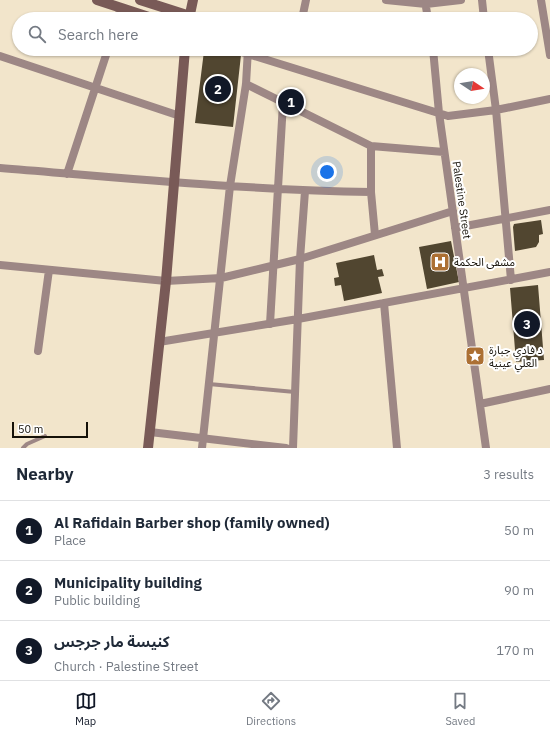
<!DOCTYPE html>
<meta charset="utf-8">
<style>
:root{--surface:#fff;--page:#f2f2f3;--text:#1f2937;--muted:#747a83;--line:#e0e1e3;--accent:#111827}
body{margin:0;font-family:"IBM Plex Sans","Noto Sans Arabic",sans-serif;background:var(--page);color:var(--text)}
.compass{position:absolute;left:454px;top:68px;width:36px;height:36px;border-radius:50%;background:var(--surface);box-shadow:0 1px 3px #0004;rotate:102deg}
.scale{position:absolute;left:12px;bottom:10px;width:76px;box-sizing:border-box;padding-left:4px;border:2px solid #151108;border-top:0;font-size:11px;line-height:14px;white-space:nowrap;color:#151108;-webkit-text-stroke:3px #fff;paint-order:stroke}
.you{position:absolute;left:327px;top:172px;width:14px;height:14px;margin:-10px;border:3px solid #fff;border-radius:50%;background:#1a73e8;box-shadow:0 0 0 6px #1a73e833}
.badge{display:grid;place-items:center;width:26px;height:26px;border-radius:50%;background:var(--accent);color:#fff;font-size:13px;font-weight:700}
.pin{position:absolute;translate:-50% -50%;border:2px solid #fff;box-shadow:0 1px 4px #0006}
.list{margin:0;padding:0;list-style:none}
h2{display:flex;justify-content:space-between;align-items:center;height:52px;margin:0;padding:0 16px;font-size:17px}
h2 small{font-size:13px;font-weight:400;color:var(--muted)}
.list li{display:grid;grid-template-columns:26px 1fr auto;gap:12px;align-items:center;box-sizing:border-box;height:60px;padding:0 16px;border-top:1px solid var(--line)}
.list b{display:block;font-size:15px;white-space:nowrap}
.list p{margin:0;font-size:13px;white-space:nowrap;color:var(--muted)}
.list em{font-size:13px;font-style:normal;color:var(--muted)}
.icon{flex:none;width:22px;height:22px;fill:none;stroke:currentColor;stroke-width:2;stroke-linecap:round;stroke-linejoin:round}
.map{position:relative;flex:none;width:550px;height:448px;overflow:hidden}
.search{position:absolute;background:var(--surface);box-shadow:0 1px 3px #0004;left:12px;right:12px;top:12px;height:44px;display:flex;align-items:center;gap:10px;box-sizing:border-box;padding:0 14px;border-radius:22px;color:var(--muted);font-size:15px}
.sheet{height:232px;background:var(--surface)}
nav{display:flex;justify-content:space-around;align-items:center;box-sizing:border-box;height:56px;border-top:1px solid var(--line);background:var(--surface);font-size:11px;color:var(--muted)}
nav a{display:grid;justify-items:center;gap:2px}
nav .on{color:var(--accent)}
.map>svg:first-child{display:block}
.building{fill:#514630}
.lines{fill:none;stroke-linecap:round;stroke-linejoin:round}
.lane{stroke:#9d8785;stroke-width:4}
.street{stroke:#9d8785;stroke-width:8}
.secondary{stroke:#795a57;stroke-width:10}
.labels{text-anchor:middle;dominant-baseline:central;stroke-width:4;stroke-linejoin:round;paint-order:stroke}
.street-label{font-size:11px;fill:#151108;stroke:#fff}
.poi-label{font-size:11px;fill:#151108;stroke:#fff;text-anchor:start}
</style>
<div class="map">
<svg width="550" height="448" viewBox="0 0 550 448">
<rect width="100%" height="100%" fill="#f2e5cb"/>
<path class="building" d="M204,51l37,4 -8,72 -38,-4z
M541,220l2,14 -4,1v7l-3,5 -21,4 -2,-24 1,-3z
M451,241l8,41 -32,7 -8,-42z
M374,255l3,15 5,-1 2,7 -6,1 4,16 -38,8 -3,-16 -6,1 -1,-8 5,-1 -3,-14z
M538,285l6,75 -28,2 -6,-74z"/>
<g class="lines">
<path class="lane" d="M209,384l86,8
M23,448l4,-4 18,-8"/>
<path class="street" d="M386,0l40,4 35,-4
M482,0l2,19
M541,0l9,55
M425,1l3,18
M117,19l4,-11
M302,19l4,-19
M232,49l216,67 48,-6 54,-11
M419,49l14,1
M433,49l6,64 47,335
M488,49l8,61 15,170
M0,56l180,60
M246,84l125,62 73,6
M371,146v46l4,43
M0,168c124,10 247,22 371,24
M67,174l41,-125
M455,228l95,-18
M0,265l166,16 55,-3 79,-19 153,-48
M384,303l13,145
M270,324l13,-221
M159,342l139,-23 252,-47
M38,351l11,-81
M480,404l70,-15
M150,432l136,16
M202,448l28,-262 16,-102 2,-35
M293,448l7,-189 5,-68"/>
<path class="secondary" d="M97,0l58,19
M140,0l50,16
M189,19l4,-19
M148,448l18,-167 19,-232"/>
</g>
<defs>
<symbol id="hospital-square" viewBox="-11 -11 22 22"><rect x="-9" y="-9" width="18" height="18" rx="4" fill="#ac7033" stroke="#fff"/><path d="M-5-5h3v3.5h4V-5h3V5h-3V1.5h-4V5h-3Z" fill="#fff"/></symbol>
<symbol id="sight-square" viewBox="-11 -11 22 22"><rect x="-9" y="-9" width="18" height="18" rx="4" fill="#ac7033" stroke="#fff"/><path d="M0-6L1.8-2.2L6-1.7L2.9 1.2L3.7 5.4L0 3.3L-3.7 5.4L-2.9 1.2L-6-1.7L-1.8-2.2Z" fill="#fff"/></symbol>
</defs>
<g fill-rule="evenodd">
<use href="#hospital-square" x="429" y="251" width="22" height="22"/>
<use href="#sight-square" x="464" y="345" width="22" height="22"/>
</g>
<g class="labels">
<g class="street-label">
<text transform="translate(462 200) rotate(82)">Palestine Street</text>
</g>
<g class="poi-label">
<text x="454" y="262">مشفى الحكمة</text>
<text x="489" y="350">د فادي جبارة<tspan x="489" dy="13">العلي عينية</tspan></text>
</g>
</g>
</svg>
<svg class="compass" viewBox="-18 -18 36 36"><path d="M0-13l5 13h-10z" fill="#e53935"/><path d="M0 13l5-13h-10z" fill="#747a83"/></svg>
<div class="scale">50 m</div>
<div class="you"></div>
<div class="pin badge" style="left:291px;top:102px">1</div>
<div class="pin badge" style="left:218px;top:89px">2</div>
<div class="pin badge" style="left:527px;top:324px">3</div>
<div class="search"><svg class="icon" aria-label="search" viewBox="0 0 24 24"><circle cx="10" cy="10" r="6"/><path d="M15 15l6 6"/></svg>Search here</div>
</div>
<section class="sheet">
<h2>Nearby<small>3 results</small></h2>
<ul class="list">
<li><span class="badge">1</span><div><b>Al Rafidain Barber shop (family owned)</b><p>Place</p></div><em>50 m</em></li>
<li><span class="badge">2</span><div><b>Municipality building</b><p>Public building</p></div><em>90 m</em></li>
<li><span class="badge">3</span><div><b>كنيسة مار جرجس</b><p>Church · Palestine Street</p></div><em>170 m</em></li>
</ul>
</section>
<nav>
<a class="on"><svg class="icon" aria-label="map" viewBox="0 0 24 24"><path d="M3 6l6-2 6 2 6-2v14l-6 2-6-2-6 2zM9 4v14M15 6v14"/></svg>Map</a>
<a><svg class="icon" aria-label="directions" viewBox="0 0 24 24"><path d="M12 3l9 9-9 9-9-9zM9 14v-3h6M13 9l2 2-2 2"/></svg>Directions</a>
<a><svg class="icon" aria-label="saved" viewBox="0 0 24 24"><path d="M7 4h10v16l-5-4-5 4z"/></svg>Saved</a>
</nav>
